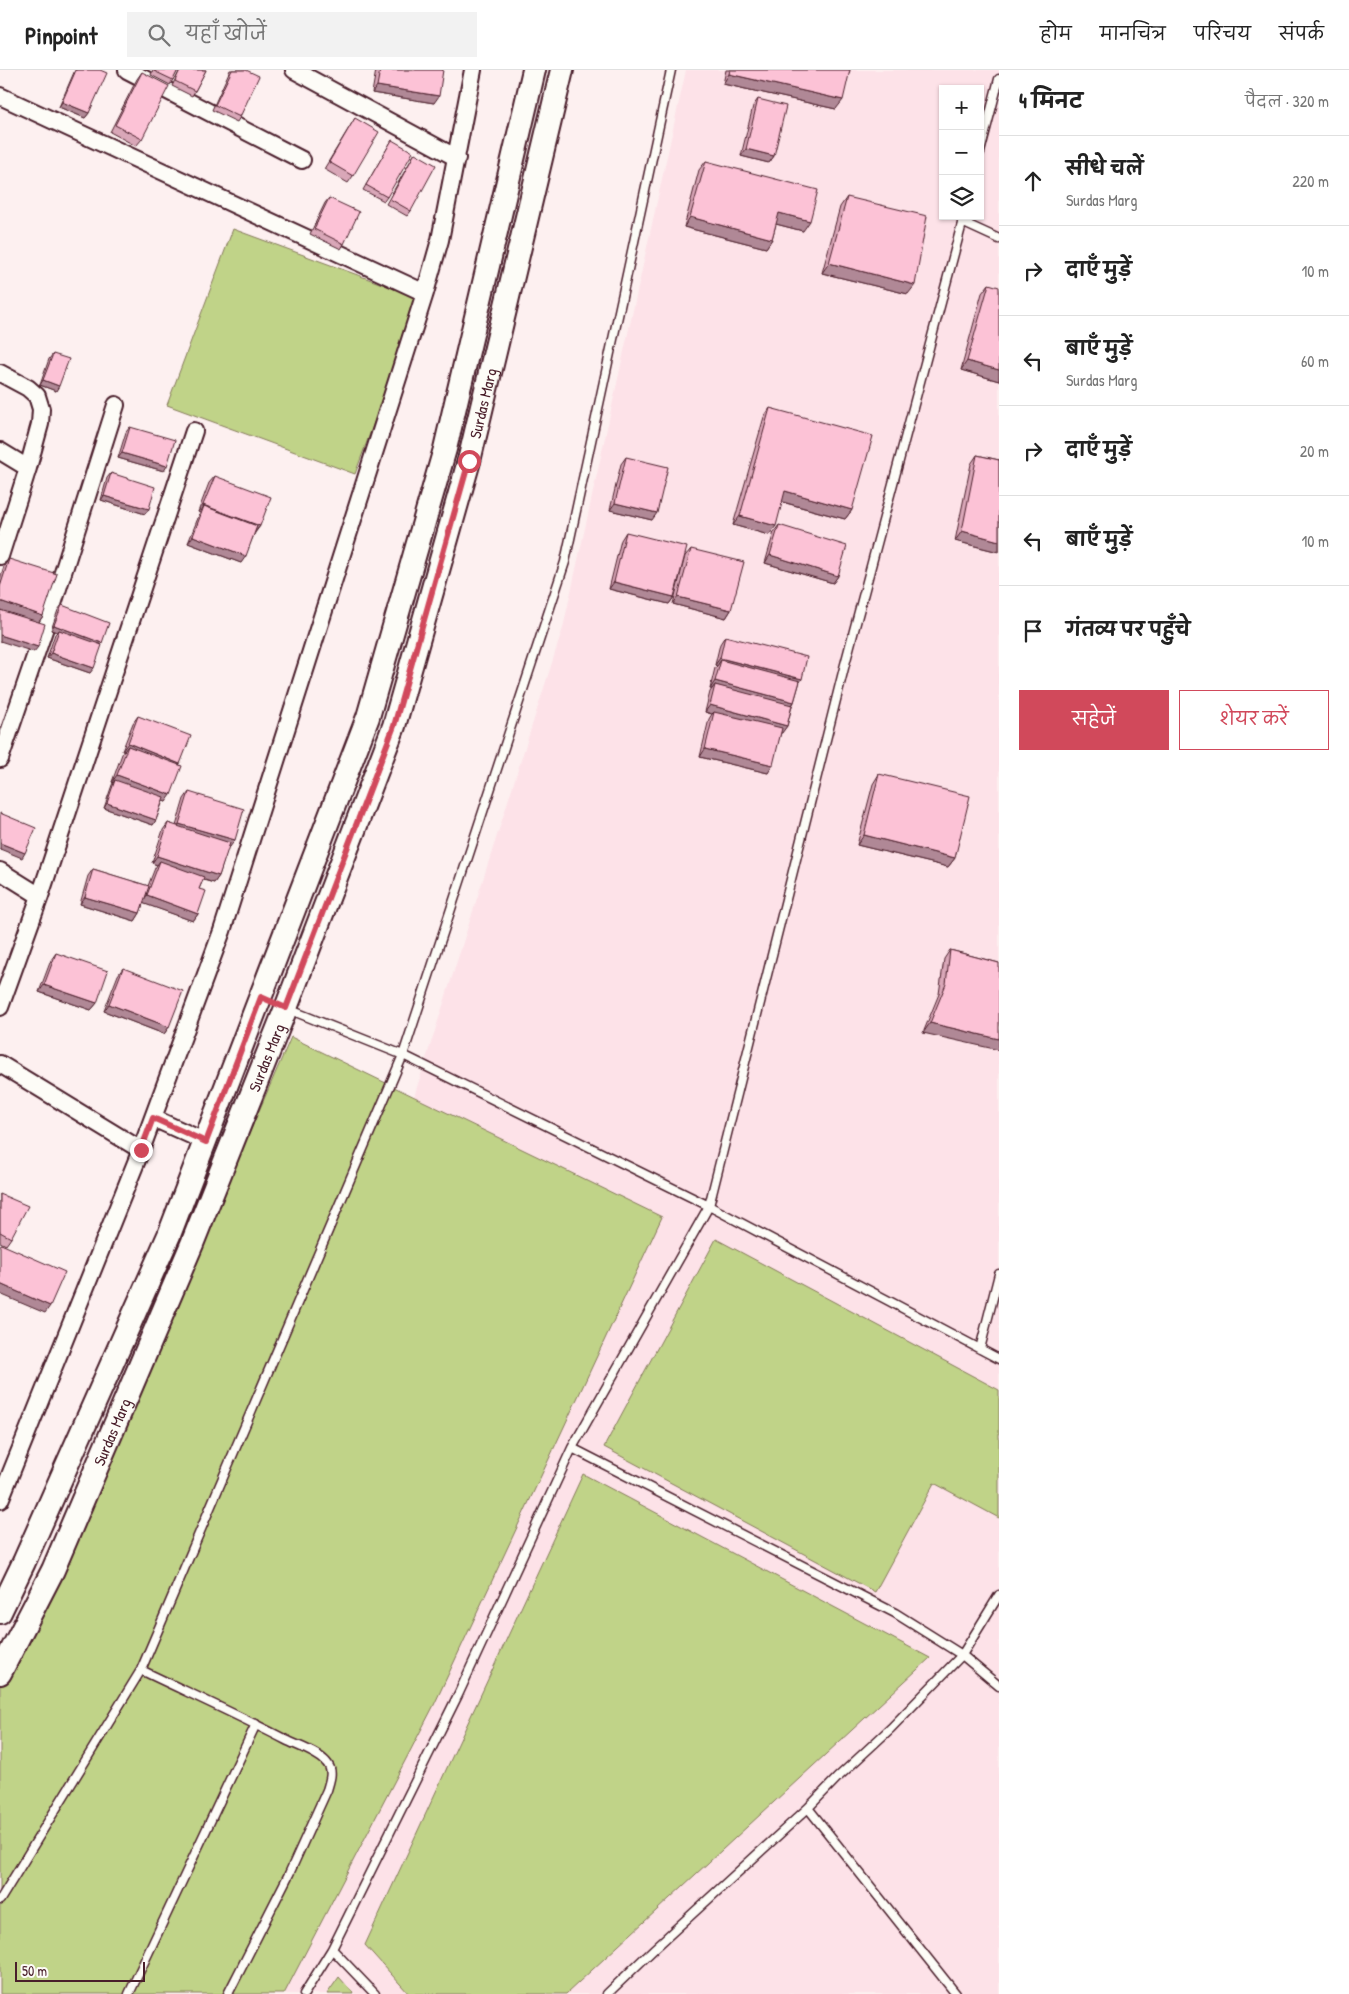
<!DOCTYPE html>
<html lang="hi">
<meta charset="utf-8">
<style>
:root{--surface:#fff;--page:#f2f2f2;--text:#222;--muted:#767676;--line:#e0e0e0;--accent:#d1495b}
body{margin:0;font-family:"Patrick Hand","Playpen Sans Deva",sans-serif;background:var(--page);color:var(--text)}
.controls{position:absolute;right:15px;top:15px;display:grid;overflow:hidden;border-radius:0px;box-shadow:0 1px 4px #0004}
.controls button{width:45px;height:45px;display:grid;place-items:center;padding:0;border:0;border-bottom:1px solid var(--line);background:var(--surface);color:var(--text);font:25px sans-serif}
.scale{position:absolute;left:15px;bottom:12px;width:130px;box-sizing:border-box;padding-left:5px;border:2px solid #4a1f2b;border-top:0;font-size:14px;line-height:18px;white-space:nowrap;color:#4a1f2b;-webkit-text-stroke:4px #fdfcf7;paint-order:stroke}
.stop{position:absolute;width:15px;height:15px;margin:-11px;border:4px solid #d1495b;border-radius:50%;background:#fff}
.stop.end{background:#d1495b;border-color:#fff;box-shadow:0 1px 5px #0008}
.list{margin:0;padding:0;list-style:none}
h2{display:flex;justify-content:space-between;align-items:center;height:65px;margin:0;padding:0 20px;font-size:21px}
h2 small{font-size:16px;font-weight:400;color:var(--muted)}
.list li{display:grid;grid-template-columns:32px 1fr auto;gap:15px;align-items:center;box-sizing:border-box;height:90px;padding:0 20px;border-top:1px solid var(--line)}
.list b{display:block;font-size:19px;white-space:nowrap}
.list p{margin:0;font-size:16px;white-space:nowrap;color:var(--muted)}
.list em{font-size:16px;font-style:normal;color:var(--muted)}
.actions{display:flex;gap:10px;padding:15px 20px}
.actions a{flex:1;padding:11px 0;border:1px solid var(--accent);border-radius:0px;text-align:center;font-size:18px;color:var(--accent)}
.actions .main{background:var(--accent);color:#fff}
.icon{flex:none;width:28px;height:28px;fill:none;stroke:currentColor;stroke-width:2;stroke-linecap:round;stroke-linejoin:round}
.map{position:relative;flex:none;width:999px;height:1924px;overflow:hidden}
header{display:flex;align-items:center;gap:30px;box-sizing:border-box;height:70px;padding:0 25px;background:var(--surface);border-bottom:1px solid var(--line)}
header strong{font-size:24px}
nav{display:flex;gap:28px;margin-inline-start:auto;font-size:18px}
.search{width:350px;height:45px;background:var(--page);display:flex;align-items:center;gap:12px;box-sizing:border-box;padding:0 18px;border-radius:0px;color:var(--muted);font-size:19px}
main{display:flex}
aside{flex:1;background:var(--surface)}
.map>svg:first-child{display:block}
.built{fill:#fde2e8;fill-rule:evenodd}
.green{fill:#c0d388;stroke:#85795a}
.lines{fill:none;stroke-linecap:round;stroke-linejoin:round}
.lane-casing{stroke:#4a1f2b;stroke-width:11}
.street-casing{stroke:#4a1f2b;stroke-width:20}
.secondary-casing{stroke:#4a1f2b;stroke-width:26}
.lane{stroke:#fdfcf7;stroke-width:8}
.street{stroke:#fdfcf7;stroke-width:16}
.secondary{stroke:#fdfcf7;stroke-width:22}
.wall{fill:#d9a7b8;stroke:#4a1f2b}
.shaded-wall{fill:#b08896;stroke:#4a1f2b}
.building{fill:#fcc2d6;stroke:#4a1f2b}
.route{stroke:#d1495b;stroke-width:6}
.labels{text-anchor:middle;dominant-baseline:central;stroke-width:5;stroke-linejoin:round;paint-order:stroke}
.street-label{font-size:16px;fill:#4a1f2b;stroke:#fdfcf7}
</style>
<header>
<strong>Pinpoint</strong>
<div class="search"><svg class="icon" aria-label="search" viewBox="0 0 24 24"><circle cx="10" cy="10" r="6"/><path d="M15 15l6 6"/></svg>यहाँ खोजें</div>
<nav><a>होम</a><a>मानचित्र</a><a>परिचय</a><a>संपर्क</a></nav>
</header>
<main>
<div class="map">
<svg width="999" height="1924" viewBox="0 0 999 1924">
<rect width="100%" height="100%" fill="#fdf0f0"/>
<filter id="ink" filterUnits="userSpaceOnUse"><feTurbulence type="fractalNoise" baseFrequency=".02" numOctaves="2"/><feDisplacementMap in="SourceGraphic" scale="10" xChannelSelector="R" yChannelSelector="G"/><feConvolveMatrix kernelMatrix="1 2 1 2 8 2 1 2 1" color-interpolation-filters="sRGB"/></filter>
<g filter="url(#ink)">
<path class="built" d="M686,0h313v1924h-999v-33l404,-833 159,-500zM943,19h37v127h-37z"/>
<path class="green" d="M233,159l187,69 -65,176 -188,-69z
M291,967l371,180 -228,488 -150,289h-284v-309l38,-65z
M716,1169l283,151v128l-65,-35 -59,109 -271,-145z
M583,1404l347,184 -364,336h-157l-44,-49z
M339,1907l15,17h-27z"/>
<g class="lines">
<defs>
<path id="lane" d="M980,82l19,-73
M962,152l37,17
M288,939l115,46 306,151 290,153
M980,1279l19,-75
M572,1378l323,165 67,42 37,31
M141,1600c48,23 97,45 145,70 12,6 31,12 40,22 8,8 4,18 1,28l-38,84 -61,120
M808,1738l148,186
M0,1830l141,-230 262,-615 162,-493 106,-492
M332,1879l43,45
M129,1924l127,-270
M304,1924l28,-45 126,-254 114,-247 137,-242 135,-538 120,-452
M607,1924l48,-46 153,-140 29,-30 54,-50 71,-73 37,-60"/>
<path id="street" d="M127,0l175,90
M294,0l163,88
M0,26l425,197
M0,303l28,15 9,8 4,13 -1,15 -12,44 -28,88
M0,381l28,17
M0,689l53,-155 63,-199
M0,801l40,25
M0,937l40,-111 154,-465
M0,994l141,86
M153,1048l53,24
M0,1430l141,-350 81,-219 203,-638 15,-53 33,-170"/>
<g id="secondary">
<path d="M0,1542l24,-50 145,-327 199,-518 77,-268 89,-379"/>
<path id="s1" d="M0,1603l53,-103 139,-326 94,-236 108,-282 75,-265 93,-391"/>
</g>
</defs>
<use href="#lane" class="lane-casing"/>
<use href="#street" class="street-casing"/>
<use href="#secondary" class="secondary-casing"/>
<use href="#lane" class="lane"/>
<use href="#street" class="street"/>
<use href="#secondary" class="secondary"/>
</g>
<path class="wall" d="M75,0h25l-11,43 -4,5 -26,-11z
M153,0h25l-8,15 -19,-10z
M180,0h26l-11,21 -3,5 -20,-10z
M230,0h16l-6,47 -3,5 -25,-12z
M376,0h67l-9,33 -62,-10z
M726,0h124l-14,39 -113,-25z
M142,2v67l-6,7 -26,-14 27,-53z
M758,29l16,57 -5,7 -28,-7 12,-50z
M355,48l-2,58 -5,7 -24,-14z
M392,70l-5,57 -3,4 -21,-11z
M415,83l-4,58 -4,5 -21,-12z
M706,91l97,70 -27,-7 -4,15 -6,9 -82,-21 15,-57z
M847,127l61,97 -86,-21 18,-66z
M329,128l15,46 -3,5 -31,-15 15,-31z
M989,214l10,97 -38,-11 21,-77z
M53,284l3,37 -16,-6 9,-26z
M770,338l82,102 -7,9 -63,-17 -13,33 -36,-10 31,-108z
M130,357l34,44 -46,-13 8,-26z
M977,385l22,5v-1v93l-44,-11 16,-77z
M626,387l26,63 -42,-10 11,-46z
M111,403l34,41 -44,-14 6,-22z
M215,406l45,50 -5,7 -14,30 -53,-20 12,-30 -2,-1 11,-29z
M779,455l59,51 -5,7 -68,-20 9,-31z
M626,462l48,65 -5,7 -60,-15 12,-49z
M691,479l40,61 -5,8 -53,-14 12,-48z
M9,489l34,57 -4,6 -5,30 -34,-42v-31l4,-13z
M62,535l40,38 -12,30 -43,-15 8,-24 2,-2 -6,-2 7,-20z
M725,566l75,45 -6,21 -2,4 -5,20 -6,7 -13,40 -68,-16 9,-38 3,-5 -7,-2 5,-20 2,-3h-2l5,-21 2,-2 -2,-1 5,-21z
M138,646l41,49 -13,37 -3,-1 -7,19 -3,5 -49,-17 8,-23 1,-2 -1,-1 10,-28 2,-3h-2l11,-28z
M879,704l76,84 -7,9 -91,-22 16,-61z
M189,722l41,55h-2l-9,29 -5,7 -11,-3 -4,9 -1,25 -5,7 -50,-18 -3,10 -5,8 -55,-17 8,-28 5,-7 55,17 7,-18 2,-3 -5,-2 11,-33 5,-7 8,3 8,-27z
M950,880l49,13 -76,70 16,-39 5,-35z
M56,883l41,50 -6,7 -52,-18 12,-32z
M123,898l46,59 -5,7 -60,-23 14,-36z
M0,1124l11,44 -5,7 -6,-3z"/>
<path class="shaded-wall" d="M729,4l114,26 -7,9 -113,-25z
M377,16l62,10 -5,7 -62,-10z
M62,32l27,11 -4,5 -26,-11z
M746,79l28,7 -5,7 -28,-7z
M779,143l31,8 -7,10 -31,-8z
M690,147l82,22 -6,9 -82,-21z
M829,193l86,22 -7,9 -86,-21z
M967,291l32,9v11l-38,-11z
M43,310l16,6 -3,5 -16,-6z
M122,383l45,13 -3,5 -46,-13z
M785,421l67,19 -7,9 -66,-18z
M104,426l45,13 -4,5 -44,-14z
M615,433l42,10 -5,7 -42,-10z
M203,435l57,21 -6,7 -50,-27 -4,7 -2,-1z
M740,446l36,10 -7,9 -36,-10z
M962,461l37,10v11l-44,-11z
M193,466l53,20 -5,7 -53,-20z
M770,485l68,21 -5,7 -68,-20z
M614,512l60,15 -5,7 -60,-15z
M678,527l53,13 -5,8 -53,-14z
M0,531l43,15 -5,7 -38,-13z
M54,555l48,18 -3,5 -40,-18 -2,2 -6,-2z
M0,565l38,12 -4,5 -34,-11z
M51,583l43,15 -4,5 -43,-15z
M720,588l82,21 -5,7 -76,-26 -4,6 -2,-1z
M715,611l79,21 -5,7 -74,-24 -3,4h-2z
M710,635l77,21 -5,7 -69,-19 1,-2 -2,2 -7,-2z
M128,673l52,21 -5,7 -47,-25 -4,5h-2z
M705,679l68,16 -5,8 -68,-16z
M117,705l54,20 -5,7 -52,-19 1,-3 -2,3 -1,-1z
M107,733l49,17 -3,5 -49,-17z
M179,754l56,16 -5,7 -56,-16z
M864,765l91,23 -7,9 -91,-22z
M0,773l25,10 -3,5 -22,-9z
M157,786l62,20 -5,7 -55,-18 1,-4 -3,4 -5,-2z
M147,825l51,19 -5,7 -51,-18z
M85,827l55,16 -5,8 -55,-17z
M44,915l53,18 -6,7 -52,-18z
M109,934l60,23 -5,7 -60,-23z
M930,953l69,16v11l-76,-17z
M0,1214l50,22 -5,7 -45,-19z"/>
<path class="building" d="M76,0h24l7,3 -18,40 -27,-11z
M154,0h24l-5,10 -19,-9z
M180,0h26l-11,21 -20,-10z
M232,0h14l13,6 -19,41 -25,-12z
M380,0h63l-4,26 -62,-10z
M730,0h120l-7,30 -114,-26z
M142,2l27,14 -27,53 -27,-14z
M758,29l28,7 -12,50 -28,-7z
M355,48l24,14 -26,44 -24,-14z
M392,70l21,12 -26,45 -21,-12z
M415,83l21,12 -25,46 -21,-12z
M706,91l112,29 -8,31 -31,-8 -7,26 -82,-22z
M847,127l80,19 -12,69 -86,-22z
M329,128l30,14 -15,32 -30,-15z
M989,214l10,3v83l-32,-9z
M53,284l16,5 -10,27 -16,-6z
M770,338l103,28 -21,74 -67,-19 -9,35 -36,-10z
M130,357l45,13 -8,26 -45,-13z
M977,385l22,5v81l-37,-10z
M626,387l42,10 -11,46 -42,-10z
M111,403l44,14 -6,22 -45,-13z
M215,406l56,21 -11,29 -57,-21z
M204,436l53,20 -11,30 -53,-20z
M779,455l68,21 -9,30 -68,-21z
M626,462l61,15 -13,50 -60,-15z
M691,479l53,13 -13,48 -53,-13z
M9,489l48,15 -14,42 -43,-15v-14z
M62,535l47,18 -7,20 -48,-18z
M0,540l45,14 -7,23 -38,-12z
M59,560l43,15 -8,23 -43,-15z
M725,566l82,21 -5,22 -82,-21z
M721,590l79,21 -6,21 -79,-21z
M715,615l77,20 -5,21 -77,-21z
M714,642l68,16 -9,37 -68,-16z
M138,646l53,20 -11,28 -52,-21z
M128,676l54,20 -11,29 -54,-20z
M879,704l91,22 -15,62 -91,-23z
M115,710l49,17 -8,23 -49,-17z
M189,722l55,17 -9,31 -56,-16z
M0,743l36,15 -11,25 -25,-10z
M168,753l62,20 -11,33 -62,-20z
M160,791l44,16 -5,12 7,2 -8,23 -51,-19z
M93,799l56,17 -9,27 -55,-16z
M950,880l49,13v76l-69,-16 16,-39z
M56,883l52,18 -11,32 -53,-18z
M123,898l60,23 -14,36 -60,-23z
M0,1124l28,12 -17,32 -11,-6z
M1,1174l64,28 -15,34 -50,-22v-38z"/>
</g>
<g class="lines" filter="url(#ink)">
<path class="route" d="M141,1080l12,-32 53,24 55,-145 25,11 108,-282 75,-265"/>
</g>
<g class="labels">
<g class="street-label">
<text stroke="none"><textPath href="#s1" startOffset="1361">Surdas Marg</textPath></text>
<text stroke="none"><textPath href="#s1" startOffset="671">Surdas Marg</textPath></text>
<text stroke="none"><textPath href="#s1" startOffset="266">Surdas Marg</textPath></text>
</g>
</g>
</svg>
<div class="controls">
<button>+</button>
<button>−</button>
<button><svg class="icon" aria-label="layers" viewBox="0 0 24 24"><path d="M12 4l9 5-9 5-9-5zM3 14l9 5 9-5"/></svg></button>
</div>
<div class="scale">50 m</div>
<div class="stop" style="left:469px;top:391px"></div>
<div class="stop end" style="left:141px;top:1080px"></div>
</div>
<aside>
<h2>4 मिनट<small>पैदल · 320 m</small></h2>
<ul class="list">
<li><svg class="icon" aria-label="ahead" viewBox="0 0 24 24"><path d="M12 20V5M6 11l6-6 6 6"/></svg><div><b>सीधे चलें</b><p>Surdas Marg</p></div><em>220 m</em></li>
<li><svg class="icon" aria-label="right" viewBox="0 0 24 24"><path d="M7 20v-9h11M14 6l5 5-5 5"/></svg><div><b>दाएँ मुड़ें</b></div><em>10 m</em></li>
<li><svg class="icon" aria-label="left" viewBox="0 0 24 24"><path d="M17 20v-9H6M10 6l-5 5 5 5"/></svg><div><b>बाएँ मुड़ें</b><p>Surdas Marg</p></div><em>60 m</em></li>
<li><svg class="icon" aria-label="right" viewBox="0 0 24 24"><path d="M7 20v-9h11M14 6l5 5-5 5"/></svg><div><b>दाएँ मुड़ें</b></div><em>20 m</em></li>
<li><svg class="icon" aria-label="left" viewBox="0 0 24 24"><path d="M17 20v-9H6M10 6l-5 5 5 5"/></svg><div><b>बाएँ मुड़ें</b></div><em>10 m</em></li>
<li><svg class="icon" aria-label="arrive" viewBox="0 0 24 24"><path d="M6 21V4h12l-3 4 3 4H6"/></svg><div><b>गंतव्य पर पहुँचे</b></div></li>
</ul>
<div class="actions"><a class="main">सहेजें</a><a>शेयर करें</a></div>
</aside>
</main>
